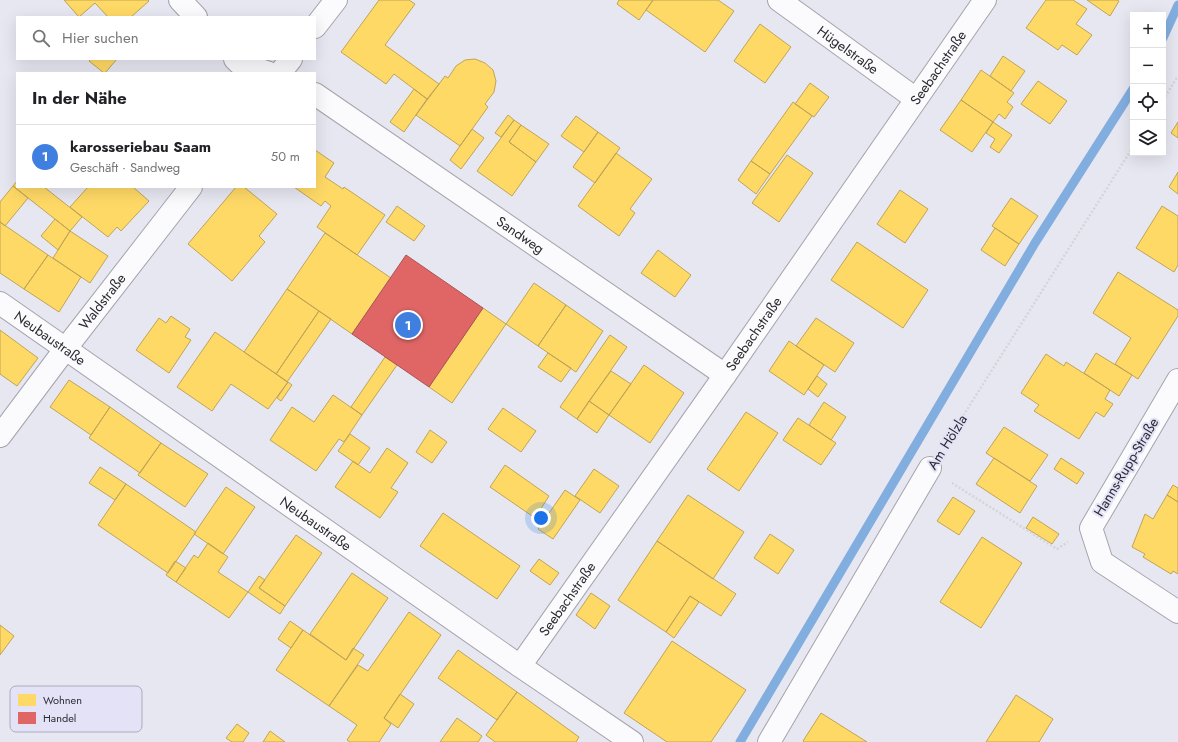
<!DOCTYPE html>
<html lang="de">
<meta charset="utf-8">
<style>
:root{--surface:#fff;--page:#f6f6f6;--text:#202124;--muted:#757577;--line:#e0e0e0;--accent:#6d6c75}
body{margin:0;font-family:Jost,sans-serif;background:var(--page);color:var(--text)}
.controls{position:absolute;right:12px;top:12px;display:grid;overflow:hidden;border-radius:0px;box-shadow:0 4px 16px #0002}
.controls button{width:36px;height:36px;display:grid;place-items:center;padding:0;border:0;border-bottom:1px solid var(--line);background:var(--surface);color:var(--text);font:20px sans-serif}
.you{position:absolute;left:541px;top:518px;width:14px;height:14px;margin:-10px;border:3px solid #fff;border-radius:50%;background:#1a73e8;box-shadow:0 0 0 6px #1a73e833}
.badge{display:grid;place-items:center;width:26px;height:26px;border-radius:50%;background:var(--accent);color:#fff;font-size:13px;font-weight:700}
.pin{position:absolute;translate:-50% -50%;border:2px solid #fff;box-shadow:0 1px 4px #0006}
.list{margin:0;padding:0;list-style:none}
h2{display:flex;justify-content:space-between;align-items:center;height:52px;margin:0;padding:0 16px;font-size:17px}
h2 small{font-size:13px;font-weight:400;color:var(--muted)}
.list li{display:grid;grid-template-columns:26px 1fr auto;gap:12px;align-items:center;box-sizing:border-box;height:64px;padding:0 16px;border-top:1px solid var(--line)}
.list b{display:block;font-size:15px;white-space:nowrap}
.list p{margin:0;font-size:13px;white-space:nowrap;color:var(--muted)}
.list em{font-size:13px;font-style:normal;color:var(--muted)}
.icon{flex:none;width:22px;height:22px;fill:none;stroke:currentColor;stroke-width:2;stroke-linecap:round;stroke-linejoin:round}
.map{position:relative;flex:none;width:1178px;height:742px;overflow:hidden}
.search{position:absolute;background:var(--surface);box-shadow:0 4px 16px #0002;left:16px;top:16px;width:300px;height:44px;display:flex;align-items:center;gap:10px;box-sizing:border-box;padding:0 14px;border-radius:0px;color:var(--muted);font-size:15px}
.panel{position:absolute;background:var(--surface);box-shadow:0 4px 16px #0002;left:16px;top:72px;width:300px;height:116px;border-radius:0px}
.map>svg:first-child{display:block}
.homes{fill:#ffd966;stroke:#bfa456}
.shops{fill:#e06666;stroke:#aa5456}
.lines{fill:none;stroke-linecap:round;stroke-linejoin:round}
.stream{stroke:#82aedf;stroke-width:9}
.minor-casing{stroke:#a5a4ad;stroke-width:24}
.path{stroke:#d5d5d8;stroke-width:2.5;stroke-dasharray:2 2;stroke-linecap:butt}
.minor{stroke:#fbfbfd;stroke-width:22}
.labels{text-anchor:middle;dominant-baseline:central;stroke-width:4;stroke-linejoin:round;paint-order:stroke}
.street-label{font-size:14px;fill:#2b2a32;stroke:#e3e2f7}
.key{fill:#e3e2f7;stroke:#acabbc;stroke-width:1}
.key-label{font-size:11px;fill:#2b2a32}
</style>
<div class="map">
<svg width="1178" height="742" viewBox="0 0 1178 742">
<rect width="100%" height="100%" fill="#e7e7f2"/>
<path class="homes" d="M64,0h84l1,1 -18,16h-23l-13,-14 -16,14z
M379,0h30l6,4 -30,41 54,39 -12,15 -33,-25 -8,10 -45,-32z
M619,0h34l-14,20 -22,-16z
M653,0h65l16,11 -29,41 -59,-42z
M1046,0h27l14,9 -11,15 16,11 -15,20 -15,-10 -4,5 -32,-22z
M1087,0h30l2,1 -9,15z
M760,24l31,23 -26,36 -31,-22z
M1003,56l22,15 -14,20 -21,-15z
M91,59h26l-12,14h-1l-15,-12z
M475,59l10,4 8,7 3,11 -2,11 -9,12 3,3 -28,39 -44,-31 29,-39 3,2 8,-12 9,-6z
M981,70l33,23 -7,9 6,5 -8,12 -6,-5 -6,8 -32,-22z
M1038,81l29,20 -17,23 -29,-20z
M810,83l19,14 -15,20 -19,-13z
M414,89l13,10 -23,33 -14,-10z
M961,100l32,22 -21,30 -32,-22z
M793,102l19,14 -42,58 -19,-13z
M508,115l6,5 -13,17 -6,-4z
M576,116l22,16 -14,20 -23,-16z
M514,120l7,5 -12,17 27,20 -24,34 -35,-25z
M993,122l19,13 -13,18 -9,-6 5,-8 -9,-6z
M1178,122v16l-7,-5z
M521,125l28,19 -13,18 -27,-20z
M472,129l12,9 -23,31 -11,-9z
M598,132l22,16 -25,35 -22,-16z
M315,150l19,13 -9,14 18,12 1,-2 41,28 -28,40 -40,-28 14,-21 -6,-5 -4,5 -27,-19h21z
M616,153l36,26 -22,30 5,4 -16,23 -41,-30z
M787,155l26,18 -34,49 -27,-19z
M751,161l19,13 -14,20 -18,-14z
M1178,172v22l-9,-7z
M17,181v6h27l38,30 -12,14 -57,-45z
M13,186l15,12 -23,28 -5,-4v-20z
M88,187h45l16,14 -28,30 -4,-4 -9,10 -38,-30z
M236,187h8l33,27 -18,22 6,6 -33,39 -44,-37z
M900,190l28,19 -23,34 -28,-19z
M1011,198l27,18 -19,28 -27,-18z
M397,206l28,20 -11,15 -28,-19z
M1162,206l16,10v49l-4,7 -38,-24z
M55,219l15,12 -12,19 -17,-14z
M0,222l48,33 -24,34 -24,-16z
M995,228l24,16 -14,22 -24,-16z
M70,231l38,25 -18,27 -37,-25z
M325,233l66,45 -39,56 -65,-45z
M857,242l71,48 -25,38 -72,-48z
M658,250l33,25 -16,22 -34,-24z
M48,255l33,22 -22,35 -35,-23z
M1118,272l60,38v6l-40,63 -23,-15 16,-26 -38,-25z
M534,283l32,22 -28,41 -32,-22z
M287,289l32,22 -43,63 -32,-22z
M566,305l37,26 -27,41 -38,-26z
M483,308l23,16 -54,79 -23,-16z
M319,311l12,8 -44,63 -11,-8z
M171,316l19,13 -5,8 6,3 -22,33 -33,-23 23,-32 7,5z
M816,318l38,25 -19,29 -39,-26z
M0,330l38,28 -21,28 -17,-12z
M215,332l73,50 -20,27 -37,-25 -19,27 -35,-24z
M610,335l17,12 -50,72 -17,-12z
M789,341l35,24 -20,30 -35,-24z
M548,353l23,15 -10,14 -23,-15z
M1096,353l36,22 -13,21 -35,-23z
M1046,354l18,12 2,-4 44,28 -5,9 8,5 -9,13 -8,-5 -17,27 -45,-28 5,-6 -18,-12z
M385,357l12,8 -35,50 -11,-8z
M644,365l40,28 -34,50 -41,-28z
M611,371l20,13 -22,31 -20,-14z
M817,376l10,8 -9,13 -10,-8z
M69,380l41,27 -19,28 -41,-28z
M288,382l4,3 -11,16 -4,-3z
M333,395l29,20 -18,27 -5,-3 -23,32 -46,-31 22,-33 22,15z
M589,401l20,14 -12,18 -20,-14z
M824,402l22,15 -15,23 -22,-15z
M110,407l51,36 -21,30 -51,-35z
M503,408l33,23 -15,21 -33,-23z
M746,412l32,21 -39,58 -32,-22z
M798,418l38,25 -15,22 -38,-25z
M1004,427l44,28 -18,26 -44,-28z
M430,430l17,12 -15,21 -16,-11z
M350,434l20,14 -12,17 -20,-14z
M161,443l47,31 -23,33 -47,-32z
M387,448l21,15 -17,25 7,4 -18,26 -45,-31 18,-26 17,12z
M994,458l43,28 -17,27 -44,-29z
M1061,458l23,15 -7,11 -23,-15z
M505,465l44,31 -14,22 -45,-31z
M100,467l26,17 -11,16 -26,-17z
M594,469l25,17 -19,27 -25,-17z
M126,484l70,48 -28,41 -70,-48z
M1173,485l5,3v14l-11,-7z
M226,487l29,20 -32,47 -29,-20z
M565,490l15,10 -27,39 -15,-10z
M688,495l56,37 -31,47 -56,-38z
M1167,495l11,7v72l-5,-3 -2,3 -28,-17 2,-3 -13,-7 13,-33 8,5z
M953,497l22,14 -16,24 -22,-14z
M443,513l77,53 -23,33 -77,-53z
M1033,517l26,17 -7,10 -26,-16z
M770,534l24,16 -16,24 -24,-16z
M296,535l26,18 -37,53 -26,-18z
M982,537l40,26 -41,65 -41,-26z
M657,541l79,53 -15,22 -31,-20 -24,36 -48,-32z
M208,543l20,14 -10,15 30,20 -19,26 -53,-36 18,-27 4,3z
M539,559l20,14 -9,12 -20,-14z
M175,561l11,7 -10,14 -10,-7z
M352,573l36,25 -42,62 -36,-26z
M259,576l6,4 -6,8 26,18 -5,8 -32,-22z
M591,593l19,13 -15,23 -19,-14z
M690,596l9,6 -25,36 -8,-6z
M409,612l32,23 -57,83 7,6 -12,18h-29l-3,-2 10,-15 -28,-19 29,-41 10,6z
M290,621l13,9 -12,18 -13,-9z
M0,625l14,11 -14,19z
M303,630l43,30 7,-12 11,7 -35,51 -53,-36z
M672,641l74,49 -35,52h-44l-43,-29z
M458,650l59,42 -20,28 -59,-42z
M517,692l62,45 -3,5h-81l-9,-7z
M400,694l14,10 -16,24 -14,-10z
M1016,695l37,24 -14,23h-53z
M821,713l46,29h-63l-1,-1z
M457,718l25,18 -4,6h-38z
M237,724l12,9 -6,9h-11l-6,-4z
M270,731l15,11h-22z"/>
<path class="shops" d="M406,255l77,53 -54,79 -77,-53z"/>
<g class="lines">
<path class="stream" d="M1163,38l15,-33
M740,742l295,-499 98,-154"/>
<defs>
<g id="minor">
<path d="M180,0l16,17"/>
<path id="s1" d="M779,0l137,99"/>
<path d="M315,27l21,-27"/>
<path d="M235,59l4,4 30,10"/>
<path d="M280,73l11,-14"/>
<path id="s2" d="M315,94l410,281"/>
<path id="s3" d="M0,303l520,363 112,76"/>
<path d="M1178,380l-87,148 11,34 76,50"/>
<path id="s4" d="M0,436l66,-88 125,-161"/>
<path id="s5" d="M520,666l205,-291 260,-375"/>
<path d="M769,742l161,-274"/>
</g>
</defs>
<use href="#minor" class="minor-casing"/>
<path class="path" d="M1163,100l15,-24
M944,446l189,-299
M952,483l105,66 11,-7"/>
<use href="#minor" class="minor"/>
</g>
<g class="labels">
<g class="street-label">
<text stroke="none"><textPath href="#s1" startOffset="85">Hügelstraße</textPath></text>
<text stroke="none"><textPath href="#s5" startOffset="730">Seebachstraße</textPath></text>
<text stroke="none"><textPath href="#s2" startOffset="249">Sandweg</textPath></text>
<text stroke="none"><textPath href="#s4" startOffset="169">Waldstraße</textPath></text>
<text stroke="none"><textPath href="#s5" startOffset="406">Seebachstraße</textPath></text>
<text stroke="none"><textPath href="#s3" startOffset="61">Neubaustraße</textPath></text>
<text transform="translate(947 442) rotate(-58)">Am Hölzla</text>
<text transform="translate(1126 467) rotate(-59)">Hanns-Rupp-Straße</text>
<text stroke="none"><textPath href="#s3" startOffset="385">Neubaustraße</textPath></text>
<text stroke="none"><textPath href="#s5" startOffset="82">Seebachstraße</textPath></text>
</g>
</g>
<rect x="10" y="686" width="132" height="46" rx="6" class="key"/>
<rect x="18" y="694" width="18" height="12" fill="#ffd966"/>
<rect x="18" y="712" width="18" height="12" fill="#e06666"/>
<g class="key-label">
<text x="43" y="704">Wohnen</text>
<text x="43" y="722">Handel</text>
</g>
</svg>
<div class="controls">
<button>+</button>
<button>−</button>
<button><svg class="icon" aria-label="locate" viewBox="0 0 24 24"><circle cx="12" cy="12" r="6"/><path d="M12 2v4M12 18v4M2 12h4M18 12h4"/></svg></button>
<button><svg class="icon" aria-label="layers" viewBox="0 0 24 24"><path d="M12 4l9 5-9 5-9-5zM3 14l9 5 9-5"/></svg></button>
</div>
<div class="you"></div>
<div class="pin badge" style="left:408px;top:325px;background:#3f7fe0">1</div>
<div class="search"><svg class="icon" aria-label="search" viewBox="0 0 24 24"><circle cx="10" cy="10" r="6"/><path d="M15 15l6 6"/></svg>Hier suchen</div>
<section class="panel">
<h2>In der Nähe<small></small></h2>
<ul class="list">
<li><span class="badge" style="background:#3f7fe0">1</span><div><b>karosseriebau Saam</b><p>Geschäft · Sandweg</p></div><em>50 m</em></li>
</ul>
</section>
</div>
